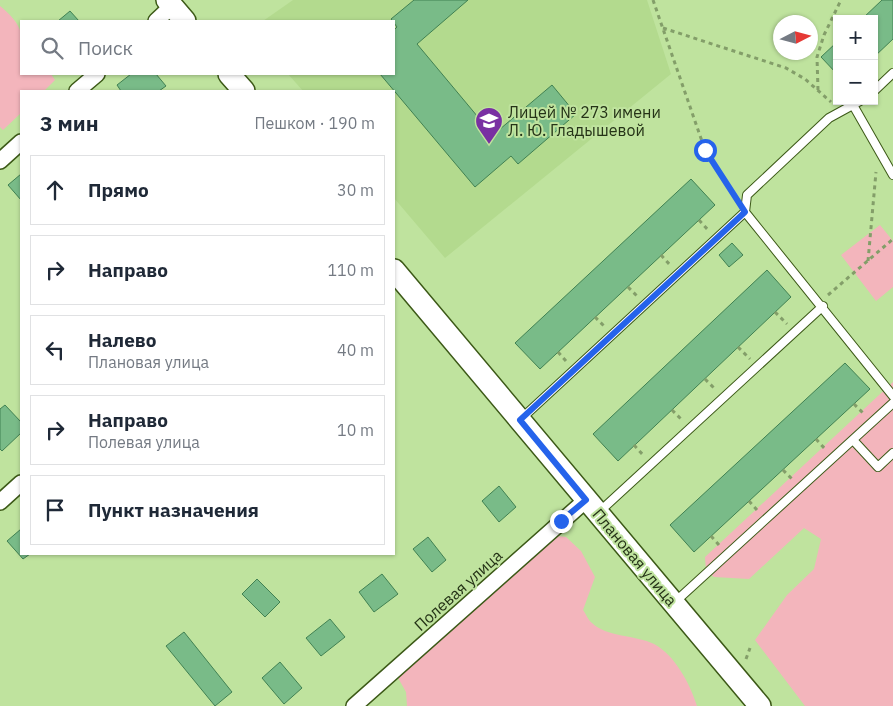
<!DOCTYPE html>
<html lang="ru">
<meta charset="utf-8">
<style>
:root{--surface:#fff;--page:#f6f6f7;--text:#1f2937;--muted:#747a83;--line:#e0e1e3}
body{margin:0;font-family:"IBM Plex Sans",sans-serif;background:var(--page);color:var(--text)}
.controls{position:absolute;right:15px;top:15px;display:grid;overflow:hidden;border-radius:0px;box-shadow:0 1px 4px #0004}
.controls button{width:45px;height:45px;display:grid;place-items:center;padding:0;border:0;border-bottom:1px solid var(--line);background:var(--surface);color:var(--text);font:25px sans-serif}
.compass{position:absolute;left:773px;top:15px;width:45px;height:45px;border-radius:50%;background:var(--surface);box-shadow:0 1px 4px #0004;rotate:84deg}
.stop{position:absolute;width:15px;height:15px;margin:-11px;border:4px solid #2563eb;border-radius:50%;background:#fff}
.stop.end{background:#2563eb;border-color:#fff;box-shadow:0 1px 5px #0008}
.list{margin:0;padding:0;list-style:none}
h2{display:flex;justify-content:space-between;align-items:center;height:65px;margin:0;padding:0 20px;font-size:21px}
h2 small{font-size:16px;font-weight:400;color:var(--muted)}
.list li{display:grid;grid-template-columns:32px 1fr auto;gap:15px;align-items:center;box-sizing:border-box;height:70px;margin:0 10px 10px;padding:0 10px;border:1px solid var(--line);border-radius:0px}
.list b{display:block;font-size:19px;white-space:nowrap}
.list p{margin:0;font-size:16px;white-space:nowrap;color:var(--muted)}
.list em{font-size:16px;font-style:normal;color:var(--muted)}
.icon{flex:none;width:28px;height:28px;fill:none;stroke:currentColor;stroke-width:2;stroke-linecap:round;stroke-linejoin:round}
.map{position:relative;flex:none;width:893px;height:706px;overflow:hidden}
.search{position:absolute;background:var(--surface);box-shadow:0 1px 4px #0004;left:20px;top:20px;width:375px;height:55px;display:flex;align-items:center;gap:12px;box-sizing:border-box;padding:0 18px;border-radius:0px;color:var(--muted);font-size:19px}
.panel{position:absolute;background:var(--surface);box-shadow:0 1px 4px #0004;left:20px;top:90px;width:375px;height:465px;border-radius:0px}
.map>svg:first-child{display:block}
.built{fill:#b3da8e}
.green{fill:#f3b5bc}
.building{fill:#79bb88;stroke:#418152}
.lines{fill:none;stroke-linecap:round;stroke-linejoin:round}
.lane-casing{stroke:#3c5917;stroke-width:10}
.street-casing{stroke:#3c5917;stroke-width:18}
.secondary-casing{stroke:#3c5917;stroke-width:24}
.path{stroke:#839e69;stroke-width:3;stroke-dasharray:4 4;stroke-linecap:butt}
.lane{stroke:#fff;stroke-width:8}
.street{stroke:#fff;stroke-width:15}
.secondary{stroke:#fff;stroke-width:21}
.route{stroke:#2563eb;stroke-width:6}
.labels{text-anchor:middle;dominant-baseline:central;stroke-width:4;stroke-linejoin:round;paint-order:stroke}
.poi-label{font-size:16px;fill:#253317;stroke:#bfe39e;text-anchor:start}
.street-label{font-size:16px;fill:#253317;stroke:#bfe39e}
</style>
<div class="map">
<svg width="893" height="706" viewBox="0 0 893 706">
<rect width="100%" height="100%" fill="#bfe39e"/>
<path class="built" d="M293,0h354l24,74 -226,184 -51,-60v-107h-91l-15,-17h106v-53h-131z"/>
<path class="green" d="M0,6c29,24 21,32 21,68h30l4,6 -11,11h-23v22l-18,17 -3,-3z
M880,225l13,16v46l-17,14 -35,-46z
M893,382v324h-88l-50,-66 32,-45 27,-26 7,-30 -17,-11 -55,51 -35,-2 -8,-6 -1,-14z
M549,535l17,2 15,14 14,26 -12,33c3,4 5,10 9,13 14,14 44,12 62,21 21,11 36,40 43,62h-290l-1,-14 -9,-16z"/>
<path class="building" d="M414,0h54l-51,44 76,91 59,-50 24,29 -58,50 -7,-8 -36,31 -95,-113h14v-44l3,-3 -6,-8z
M882,0h11v39l-19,18v-38h-12z
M70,11l9,10h-21z
M837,42v32l-16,-17z
M131,74h25l10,12 -7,5h-38l-4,-6z
M21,174v26l-13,-15z
M691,179l24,26 -175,164 -25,-26z
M732,243l11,12 -14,12 -10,-12z
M767,270l24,27 -173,164 -25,-27z
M845,363l25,26 -176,163 -24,-27z
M5,405l16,17v11l-19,18 -2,-2v-40z
M499,486l17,21 -17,15 -17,-21z
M21,529v25h9l-7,5 -16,-18z
M428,537l18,23 -14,12 -19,-23z
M382,574l16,20 -24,18 -15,-20z
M257,579l23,23 -15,15 -23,-23z
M330,619l15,18 -24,19 -15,-18z
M184,632l48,60 -17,14 -49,-60z
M280,662l22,26 -18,16 -22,-26z"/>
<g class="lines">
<defs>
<path id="lane" d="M874,91l19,-18
M853,105l40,70
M745,212l148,184
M521,419l224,-207 2,-17 82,-77 31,-17
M853,440l25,27 15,-14
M598,513l225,-207
M675,602l218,-199"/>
<path id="street" d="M156,21l16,-15
M77,91l20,-17
M0,161l21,-19
M0,502l21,-19
M354,706l232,-206"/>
<path id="secondary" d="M167,0l18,21
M229,74l15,17
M394,270l366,436"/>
</defs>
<use href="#lane" class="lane-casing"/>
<use href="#street" class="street-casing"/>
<use href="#secondary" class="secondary-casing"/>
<path class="path" d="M653,0l52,150 29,44
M663,28l123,40 19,11 26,23
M818,90l-1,-33 7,-22 17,-35
M699,220l10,11
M661,255l10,11
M868,261l8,-89
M628,287l10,10
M828,295l65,-56
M775,312l12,12
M595,317l9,9
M738,347l12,12
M558,352l8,9
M705,379l10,10
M854,404l10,10
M672,410l10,10
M816,439l10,11
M634,445l10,11
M783,470l10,10
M749,501l8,9
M711,536l8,9
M746,659l4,-11"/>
<use href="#lane" class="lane"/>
<use href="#street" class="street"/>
<use href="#secondary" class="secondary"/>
</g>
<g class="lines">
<path class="route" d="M561,521l25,-21 -66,-80 225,-208 -40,-62"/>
</g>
<defs>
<symbol id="school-pin" viewBox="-11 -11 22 30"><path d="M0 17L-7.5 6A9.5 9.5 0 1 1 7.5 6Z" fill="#7930a2" stroke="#bfe39e"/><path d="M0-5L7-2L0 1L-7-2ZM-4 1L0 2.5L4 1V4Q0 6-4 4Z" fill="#fff"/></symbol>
</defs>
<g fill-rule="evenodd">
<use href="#school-pin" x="473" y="105" width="32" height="43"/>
</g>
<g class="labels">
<g class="poi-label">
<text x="508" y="112">Лицей № 273 имени<tspan x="508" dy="18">Л. Ю. Гладышевой</tspan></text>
</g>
<g class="street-label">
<text transform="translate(635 557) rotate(50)">Плановая улица</text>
<text transform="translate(458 590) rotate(-42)">Полевая улица</text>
</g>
</g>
</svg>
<div class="controls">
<button>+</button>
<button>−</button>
</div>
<svg class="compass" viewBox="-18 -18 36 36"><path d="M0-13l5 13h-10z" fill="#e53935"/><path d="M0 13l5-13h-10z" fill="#747a83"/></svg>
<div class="stop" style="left:705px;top:150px"></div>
<div class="stop end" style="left:561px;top:521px"></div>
<div class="search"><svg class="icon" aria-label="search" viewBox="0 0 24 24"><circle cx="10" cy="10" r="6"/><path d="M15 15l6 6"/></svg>Поиск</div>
<section class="panel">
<h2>3 мин<small>Пешком · 190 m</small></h2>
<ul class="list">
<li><svg class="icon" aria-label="ahead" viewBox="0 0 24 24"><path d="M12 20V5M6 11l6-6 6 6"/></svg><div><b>Прямо</b></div><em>30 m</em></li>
<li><svg class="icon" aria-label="right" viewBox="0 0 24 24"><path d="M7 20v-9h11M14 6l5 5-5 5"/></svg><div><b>Направо</b></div><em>110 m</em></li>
<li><svg class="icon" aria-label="left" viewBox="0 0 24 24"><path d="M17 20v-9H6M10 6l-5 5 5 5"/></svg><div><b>Налево</b><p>Плановая улица</p></div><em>40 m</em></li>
<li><svg class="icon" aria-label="right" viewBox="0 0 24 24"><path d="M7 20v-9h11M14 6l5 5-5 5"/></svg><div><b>Направо</b><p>Полевая улица</p></div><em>10 m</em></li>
<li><svg class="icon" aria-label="arrive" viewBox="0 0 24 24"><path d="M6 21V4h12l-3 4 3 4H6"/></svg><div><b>Пункт назначения</b></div></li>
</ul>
</section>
</div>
